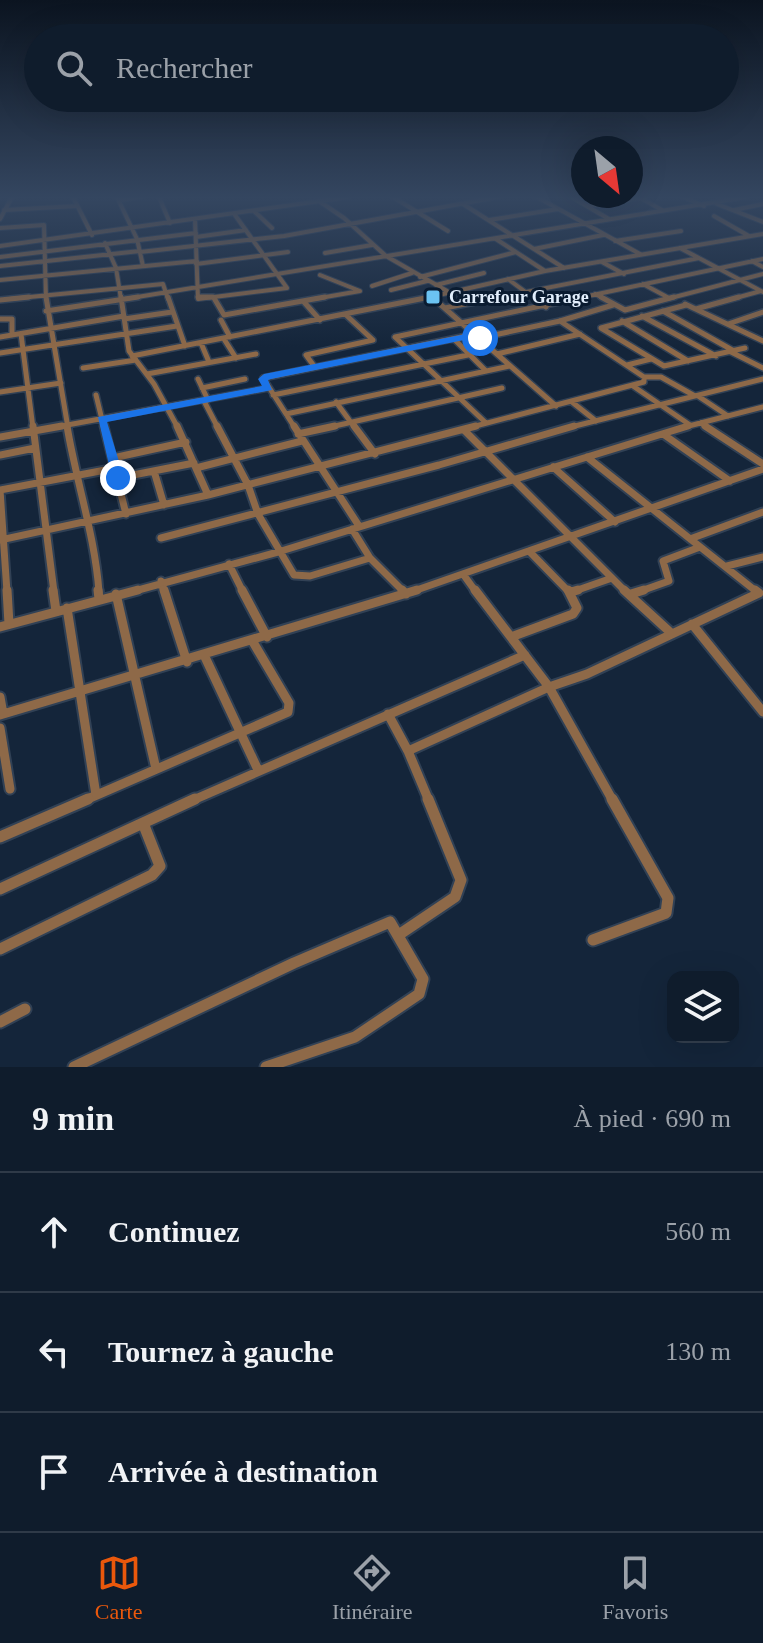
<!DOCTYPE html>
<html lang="fr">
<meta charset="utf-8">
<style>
:root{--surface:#0f1c2c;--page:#182534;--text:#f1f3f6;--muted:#9ba1a9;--line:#2f3a48;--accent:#ea580c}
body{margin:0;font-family:Georgia,serif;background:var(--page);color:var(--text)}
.controls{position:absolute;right:24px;bottom:24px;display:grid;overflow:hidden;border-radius:16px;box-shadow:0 8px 32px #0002}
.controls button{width:72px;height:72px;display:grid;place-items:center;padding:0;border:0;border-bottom:2px solid var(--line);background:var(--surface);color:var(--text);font:40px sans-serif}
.compass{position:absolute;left:571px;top:136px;width:72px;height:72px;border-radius:50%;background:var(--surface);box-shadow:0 8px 32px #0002;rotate:151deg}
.stop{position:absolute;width:24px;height:24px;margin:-18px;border:6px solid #1a73e8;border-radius:50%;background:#fff}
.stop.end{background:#1a73e8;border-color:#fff;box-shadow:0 2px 8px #0008}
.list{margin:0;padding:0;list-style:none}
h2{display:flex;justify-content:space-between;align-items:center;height:104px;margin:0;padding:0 32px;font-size:34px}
h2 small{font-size:26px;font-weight:400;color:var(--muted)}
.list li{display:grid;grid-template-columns:52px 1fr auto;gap:24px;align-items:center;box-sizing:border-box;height:120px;padding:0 32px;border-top:2px solid var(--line)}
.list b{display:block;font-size:30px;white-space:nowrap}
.list em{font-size:26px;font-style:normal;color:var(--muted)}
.icon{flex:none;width:44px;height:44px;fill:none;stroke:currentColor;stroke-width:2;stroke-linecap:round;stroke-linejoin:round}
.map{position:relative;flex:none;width:763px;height:1067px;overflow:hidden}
.search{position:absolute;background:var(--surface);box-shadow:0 8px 32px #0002;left:24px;right:24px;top:24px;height:88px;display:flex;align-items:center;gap:20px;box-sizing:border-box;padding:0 28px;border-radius:44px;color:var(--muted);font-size:30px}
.sheet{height:464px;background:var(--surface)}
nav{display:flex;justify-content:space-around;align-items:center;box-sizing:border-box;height:112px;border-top:2px solid var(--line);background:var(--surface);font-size:22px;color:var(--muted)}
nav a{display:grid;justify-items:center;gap:4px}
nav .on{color:var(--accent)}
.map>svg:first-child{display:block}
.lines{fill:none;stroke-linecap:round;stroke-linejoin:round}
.minor-far4-casing{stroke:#314155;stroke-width:6}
.minor-far3-casing{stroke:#314155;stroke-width:8}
.minor-far2-casing{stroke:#314155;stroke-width:11}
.minor-far1-casing{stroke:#314155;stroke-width:13}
.minor-casing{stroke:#314155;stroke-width:15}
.minor-far4{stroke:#8e6948;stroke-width:4}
.minor-far3{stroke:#8e6948;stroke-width:5}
.minor-far2{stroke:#8e6948;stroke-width:7}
.minor-far1{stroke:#8e6948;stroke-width:9}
.minor{stroke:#8e6948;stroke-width:11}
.route{fill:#1a73e8}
.poi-dot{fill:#6bc3f2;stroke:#0a1b30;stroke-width:3}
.labels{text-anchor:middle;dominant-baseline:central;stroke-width:6;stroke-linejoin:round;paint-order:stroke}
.far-poi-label{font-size:18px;font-weight:bold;fill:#e2eefc;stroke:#0a1b30;text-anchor:start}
</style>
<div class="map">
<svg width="763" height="1067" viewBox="0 0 763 1067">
<rect width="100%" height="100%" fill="#14253a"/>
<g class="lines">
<defs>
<path id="minor-far4" d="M73,197l19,38
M117,197l20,42 6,27
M159,197l11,26
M393,197l55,34
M537,197l103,57
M571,197l38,22
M639,197l23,13
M683,197l21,9
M119,200l22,-3
M319,201l25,17 42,38 61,35
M463,204l101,64
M717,204l46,18
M587,206l53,-8
M4,210l72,-4
M734,210l29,-6
M255,212l17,16
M714,216l35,20
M0,219l12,-22
M195,219l3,80 89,-11 -52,-73
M489,220l69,-11
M0,228l44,-3 2,74
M196,237l50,-7
M496,239l49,32
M615,241l66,-10
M105,243l11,25 5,31
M0,246l348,-49
M680,248l83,44
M534,249l69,-14
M140,252l144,-16 214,-39
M325,253l47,-8
M0,257l196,-24
M752,261l11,6
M602,262l22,12
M196,264l92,-12
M0,266l140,-15
M420,277l96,-25
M508,279l27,20
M0,280l197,-19
M643,284l26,14
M436,285l48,-12
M372,286l40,-13
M391,290l36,-9
M595,294l10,5
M432,297l2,2
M9,299l154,-15 5,15
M125,299l621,-102
M314,299l46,-8 -40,-16
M421,299l124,-28 218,-37
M490,299l209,-41
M574,299l189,-40
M667,299l96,-25
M732,299l29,-8"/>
<path id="minor-far3" d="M46,297l22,131
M121,297l8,54 25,33 24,44
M168,297l17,49
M198,297h15
M432,297l124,109
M533,297l13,10
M601,297l24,13 49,-13
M214,298l10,17 101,-18
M0,300l29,-3
M304,302l16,18
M685,304l78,37
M686,305l-85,23 63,38 81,-18
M445,308l55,-11
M696,309l43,-12
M46,311l92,-14
M663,311l71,40
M642,316l74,40
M0,319h12v16
M124,319l48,-7
M221,320l9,17
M622,321l66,40
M728,324l35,-12
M21,334l12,94
M0,337l124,-21
M480,338l80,-17 53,-16
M224,339l12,19
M454,339l32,32
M201,343l8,19
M731,352l32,16
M0,353l177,-27
M497,354l83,-20
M132,356l298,-59
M627,365l24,-6
M314,366l-8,-11 67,-15 -28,-26
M83,368l53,-8
M147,374l109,-20
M644,377h17l34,19
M198,379l10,21
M633,386l57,39
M202,388l43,-9
M0,392l61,-9
M96,395l8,33
M273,395l195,-40
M698,396l30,20
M204,401l14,27
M336,402l19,26
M572,402l24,19
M286,414l224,-48
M486,423l-91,-86 188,-40
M701,423l7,5
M51,428l217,-40
M295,428l-32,-50 213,-44
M326,428l176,-40
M468,428l176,-46v-5l-84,-56
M567,428l196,-49
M681,428l82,-21"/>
<path id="minor-far2" d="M33,426l21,166
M67,426c9,55 28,110 32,166
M104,426l22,88
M177,426l31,69
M217,426l31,59 10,29 36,61 16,1 60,-18
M294,426l65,100
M354,426l21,28
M705,426l58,38
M464,430l162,162
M298,434l37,-8
M663,434l67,47
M0,437l62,-11
M0,455l35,-7
M587,457l170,135
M113,458l73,-16
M553,467l62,55
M196,468l106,-27
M154,471l10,34
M118,478l76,-15
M0,490l7,102
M0,490l116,-22
M352,529l18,29 34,34
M161,538l278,-73 135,-39
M690,539l73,-27
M0,540l208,-45 268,-69
M529,551l40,41
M229,564l14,28
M727,566l36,-9
M463,574l13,18
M161,581l3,11
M131,592l147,-40 410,-126
M411,592l352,-123
M572,592l40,-14
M638,592l31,-11 -6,-20 37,-14"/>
<path id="minor-far1" d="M7,590l2,34
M53,590l3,21
M98,590l1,9
M164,590l23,72
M242,590l25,47
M402,590l4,4
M475,590l74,97 64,114
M624,590l47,43
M571,592l7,-2
M116,594l40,175
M631,594l13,-4
M67,608l29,187
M692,624l71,88
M0,627l138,-37
M511,637l62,-23 4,-6 -9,-18
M205,657l53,113
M0,697l3,17
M388,714l20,37 21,50
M0,715l417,-125
M0,728l10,61
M408,751l141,-64 38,-13 172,-81 -4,-3
M83,801l205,-89 1,-9 -36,-61
M191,801l334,-146"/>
<path id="minor" d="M0,837l88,-38
M0,889l195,-90
M400,934l55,-37 6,-17 -33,-81
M593,940l73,-27 2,-15 -56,-99
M0,949l152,-74 8,-9 -17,-43
M0,1022l25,-13
M74,1067l220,-104 96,-41 33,57 -4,15 -64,43 -89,30"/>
</defs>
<use href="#minor-far4" class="minor-far4-casing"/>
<use href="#minor-far3" class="minor-far3-casing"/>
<use href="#minor-far2" class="minor-far2-casing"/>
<use href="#minor-far1" class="minor-far1-casing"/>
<use href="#minor" class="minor-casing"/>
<use href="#minor-far4" class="minor-far4"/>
<use href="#minor-far3" class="minor-far3"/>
<use href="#minor-far2" class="minor-far2"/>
<use href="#minor-far1" class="minor-far1"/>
<use href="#minor" class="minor"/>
</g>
<linearGradient id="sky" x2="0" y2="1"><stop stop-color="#0b1420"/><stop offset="0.57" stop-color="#344660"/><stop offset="1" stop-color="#344660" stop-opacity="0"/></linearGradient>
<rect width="763" height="347" fill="url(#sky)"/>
<path class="route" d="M476,332l7,4v4l-9,-2 -203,41 -3,1 4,10 -165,32 17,56 -6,3 -6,-3 -14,-61 164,-31 -4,-7 6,-5z"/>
<rect class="poi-dot" x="425" y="289" width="16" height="16" rx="4"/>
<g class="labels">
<g class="far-poi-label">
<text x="449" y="297">Carrefour Garage</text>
</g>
</g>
</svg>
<div class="controls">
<button><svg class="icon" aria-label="layers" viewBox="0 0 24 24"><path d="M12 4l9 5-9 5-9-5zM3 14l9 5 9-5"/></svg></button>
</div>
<svg class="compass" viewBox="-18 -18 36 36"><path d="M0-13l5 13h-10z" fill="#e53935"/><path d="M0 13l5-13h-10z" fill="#9ba1a9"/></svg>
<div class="stop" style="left:480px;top:338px"></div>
<div class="stop end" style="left:118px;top:478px"></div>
<div class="search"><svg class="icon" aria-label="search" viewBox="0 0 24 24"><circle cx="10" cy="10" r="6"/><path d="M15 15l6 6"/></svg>Rechercher</div>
</div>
<section class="sheet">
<h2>9 min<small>À pied · 690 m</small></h2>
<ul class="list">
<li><svg class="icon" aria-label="ahead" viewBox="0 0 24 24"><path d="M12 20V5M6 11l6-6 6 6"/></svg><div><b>Continuez</b></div><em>560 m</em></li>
<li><svg class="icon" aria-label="left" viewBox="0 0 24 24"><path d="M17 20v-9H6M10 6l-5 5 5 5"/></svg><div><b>Tournez à gauche</b></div><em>130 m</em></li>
<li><svg class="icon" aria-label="arrive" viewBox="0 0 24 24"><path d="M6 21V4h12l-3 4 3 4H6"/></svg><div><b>Arrivée à destination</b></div></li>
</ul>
</section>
<nav>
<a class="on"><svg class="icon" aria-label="map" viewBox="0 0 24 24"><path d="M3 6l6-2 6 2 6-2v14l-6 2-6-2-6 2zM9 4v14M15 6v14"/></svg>Carte</a>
<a><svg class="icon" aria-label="directions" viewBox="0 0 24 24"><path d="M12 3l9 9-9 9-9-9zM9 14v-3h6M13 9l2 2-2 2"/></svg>Itinéraire</a>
<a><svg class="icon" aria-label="saved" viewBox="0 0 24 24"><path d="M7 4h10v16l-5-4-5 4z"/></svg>Favoris</a>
</nav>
